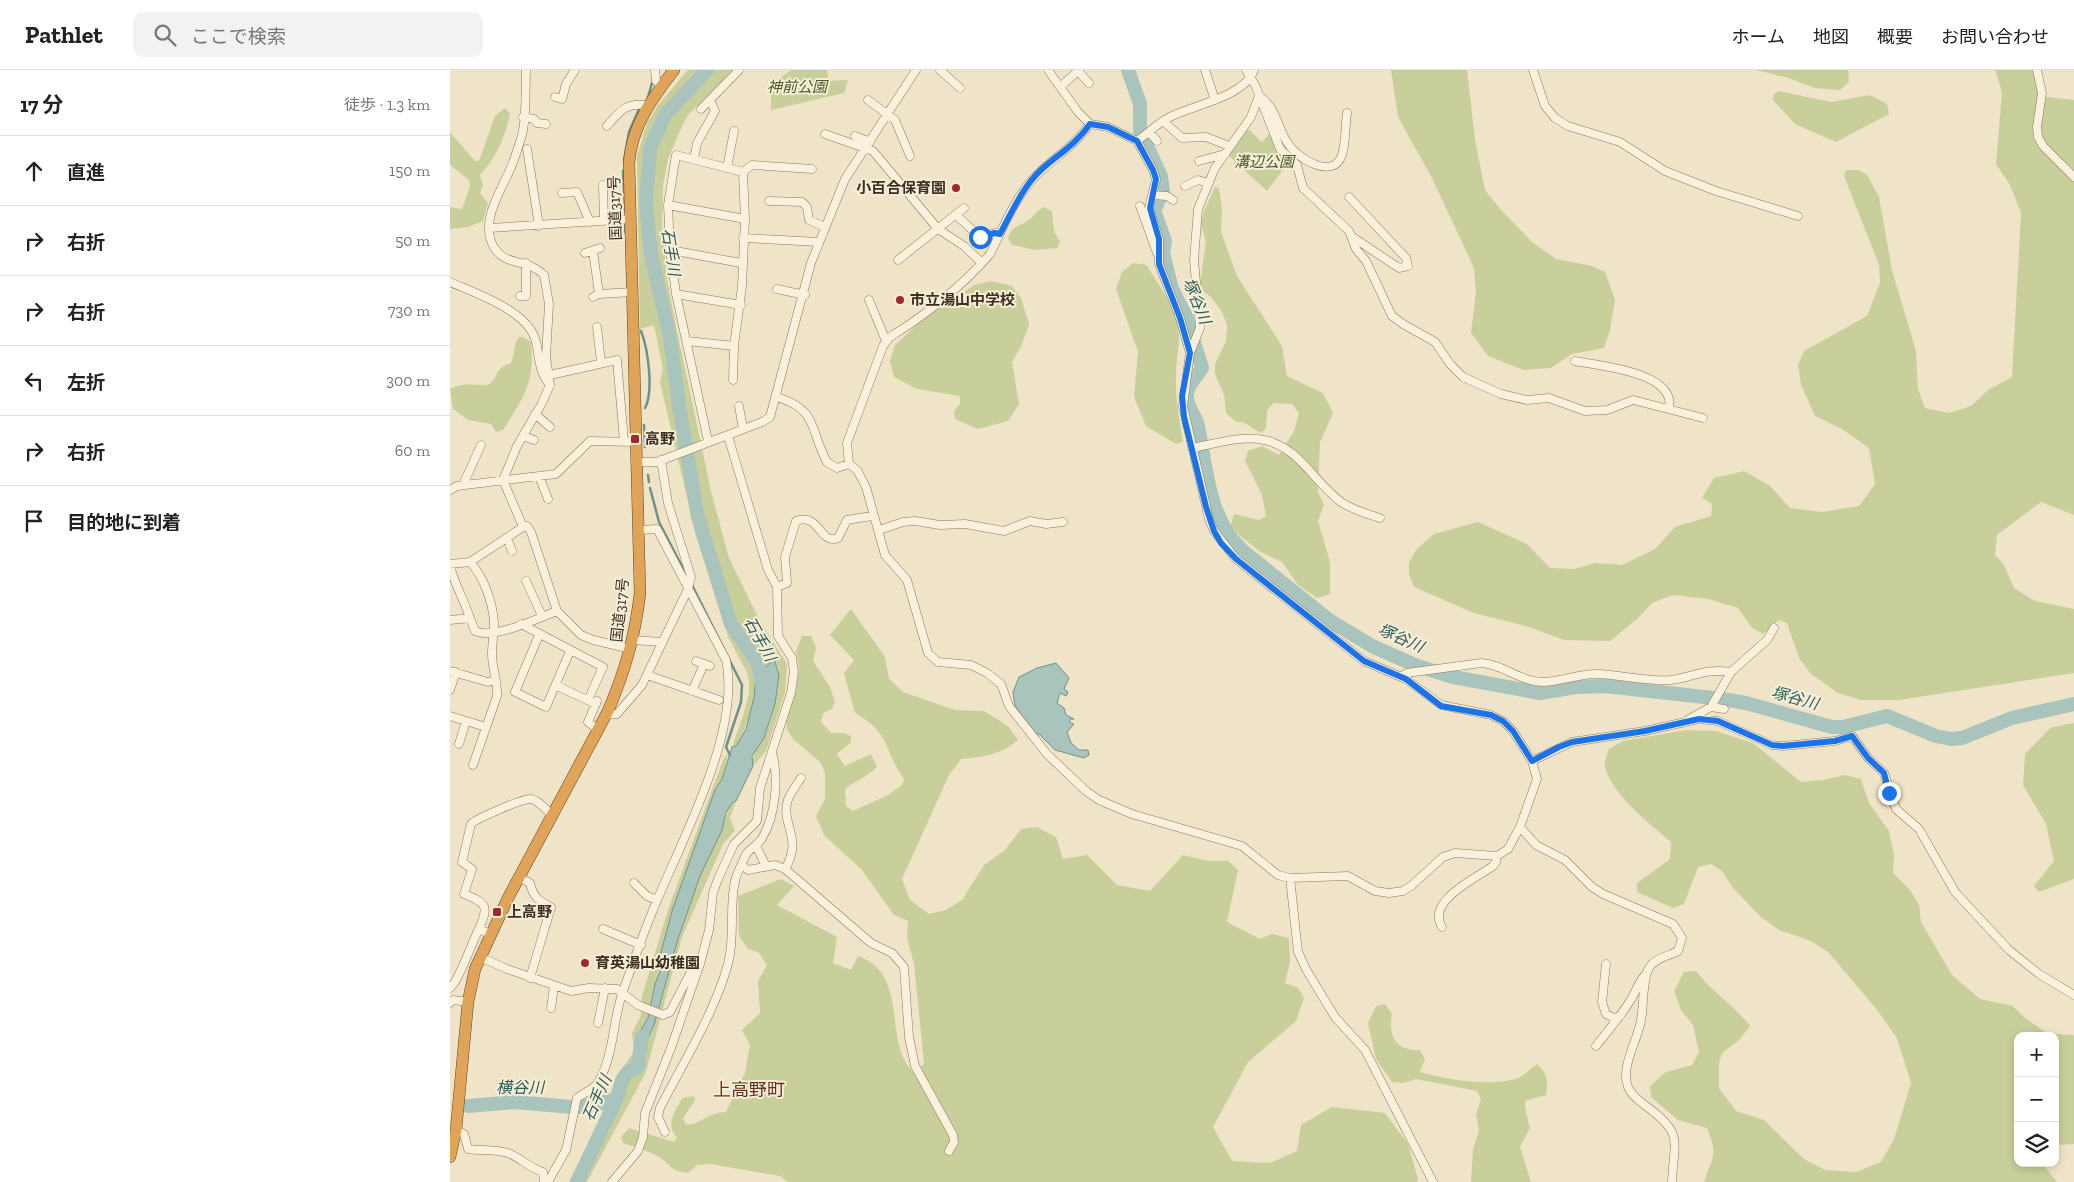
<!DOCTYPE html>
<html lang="ja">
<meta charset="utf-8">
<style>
:root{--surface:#fff;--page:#f2f2f2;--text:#222;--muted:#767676;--line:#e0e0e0}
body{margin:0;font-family:"Zilla Slab","Noto Sans JP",serif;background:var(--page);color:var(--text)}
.controls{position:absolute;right:15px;bottom:15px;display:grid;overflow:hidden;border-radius:10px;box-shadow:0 2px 8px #0003}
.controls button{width:45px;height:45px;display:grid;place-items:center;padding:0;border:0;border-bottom:1px solid var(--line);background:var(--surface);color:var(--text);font:25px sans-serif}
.stop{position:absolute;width:15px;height:15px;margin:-11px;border:4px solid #1a73e8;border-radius:50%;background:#fff}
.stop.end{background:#1a73e8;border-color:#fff;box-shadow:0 1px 5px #0008}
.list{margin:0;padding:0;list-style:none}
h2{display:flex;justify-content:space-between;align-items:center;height:65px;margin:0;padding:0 20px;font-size:21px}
h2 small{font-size:16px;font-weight:400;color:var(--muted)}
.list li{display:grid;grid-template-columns:32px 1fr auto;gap:15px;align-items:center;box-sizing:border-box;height:70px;padding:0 20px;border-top:1px solid var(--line)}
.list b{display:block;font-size:19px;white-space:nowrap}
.list em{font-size:16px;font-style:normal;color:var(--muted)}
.icon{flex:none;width:28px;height:28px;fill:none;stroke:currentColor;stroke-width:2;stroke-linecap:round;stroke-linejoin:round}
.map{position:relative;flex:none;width:1624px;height:1112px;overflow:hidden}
header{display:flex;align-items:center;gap:30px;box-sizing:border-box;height:70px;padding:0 25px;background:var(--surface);border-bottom:1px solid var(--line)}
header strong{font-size:24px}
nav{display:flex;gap:28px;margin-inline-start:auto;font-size:18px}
.search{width:350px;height:45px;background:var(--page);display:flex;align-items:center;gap:12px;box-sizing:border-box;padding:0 18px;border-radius:10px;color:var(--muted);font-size:19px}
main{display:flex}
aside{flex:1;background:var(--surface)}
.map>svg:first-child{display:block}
.green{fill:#c9cf9b}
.water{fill:#a9c4bc;stroke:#6f938a}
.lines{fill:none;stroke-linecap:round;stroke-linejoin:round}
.stream{stroke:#6f938a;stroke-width:2.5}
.river{stroke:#a9c4bc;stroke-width:14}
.minor-casing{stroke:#8d765c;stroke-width:9}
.highway-casing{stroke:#5b4430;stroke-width:12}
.minor{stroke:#faf1dc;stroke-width:8}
.highway{stroke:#e0a458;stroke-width:11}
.route{stroke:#1a73e8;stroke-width:6}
.poi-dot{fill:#9e2a2b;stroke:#f7eed8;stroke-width:2}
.labels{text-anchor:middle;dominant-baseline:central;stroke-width:4;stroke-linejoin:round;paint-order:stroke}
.park-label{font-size:15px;font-style:italic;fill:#4d5a26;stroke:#f7eed8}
.poi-label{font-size:15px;font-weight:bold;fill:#3d2e20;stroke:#f7eed8;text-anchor:start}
.street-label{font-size:15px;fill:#3d2e20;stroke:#f7eed8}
.water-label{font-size:16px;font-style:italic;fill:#2f5d5a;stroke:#f7eed8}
.quarter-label{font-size:18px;fill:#6b2e1e;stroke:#f7eed8}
</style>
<header>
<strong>Pathlet</strong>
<div class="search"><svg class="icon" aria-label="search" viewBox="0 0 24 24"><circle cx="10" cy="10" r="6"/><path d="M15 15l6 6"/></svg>ここで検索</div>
<nav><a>ホーム</a><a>地図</a><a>概要</a><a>お問い合わせ</a></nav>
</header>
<main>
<aside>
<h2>17 分<small>徒歩 · 1.3 km</small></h2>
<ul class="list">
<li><svg class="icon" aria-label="ahead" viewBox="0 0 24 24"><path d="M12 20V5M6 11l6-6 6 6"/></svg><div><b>直進</b></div><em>150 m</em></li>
<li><svg class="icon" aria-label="right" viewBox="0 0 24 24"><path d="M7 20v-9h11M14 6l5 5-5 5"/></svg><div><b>右折</b></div><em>50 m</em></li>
<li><svg class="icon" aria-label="right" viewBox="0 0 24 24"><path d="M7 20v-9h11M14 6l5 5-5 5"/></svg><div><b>右折</b></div><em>730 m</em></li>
<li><svg class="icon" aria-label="left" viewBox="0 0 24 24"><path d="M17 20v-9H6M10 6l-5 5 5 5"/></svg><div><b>左折</b></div><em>300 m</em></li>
<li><svg class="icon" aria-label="right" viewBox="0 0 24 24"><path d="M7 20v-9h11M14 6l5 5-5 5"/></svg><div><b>右折</b></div><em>60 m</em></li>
<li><svg class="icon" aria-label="arrive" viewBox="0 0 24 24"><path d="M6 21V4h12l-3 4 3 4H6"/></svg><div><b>目的地に到着</b></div></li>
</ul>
</aside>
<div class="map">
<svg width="1624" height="1112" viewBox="0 0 1624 1112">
<rect width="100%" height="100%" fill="#f0e4c8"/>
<path class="green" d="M238,0h46l-46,45 -9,18 -11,26 -5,27 -1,39 5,54 10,52 34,160 18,67 31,63 27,43 -2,29 -19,58 -13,15c-1,-14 5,-17 11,-28 8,-17 17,-53 14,-71l-22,9c0,24 -8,49 -20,70l-4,1 10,-28 7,-26v-10l-2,-11 -18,-33 -33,-103 -36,-154 3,-13 -9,-44 -14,4 -3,-173 10,-33 11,-18z
M341,0h36l2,11 19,-1 -4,13 -73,17v-26z
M941,0h76l8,70 10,50 16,20 31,32 24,17 36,7 13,6 10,28 -5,30 -6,18 -32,6 -21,14 -27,2 -36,-14 -17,-23 5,-42 -2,-23 -42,-90 -34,-61z
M1306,0h92l1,12 -9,8 -25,-2 -26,-10z
M1545,0h38l6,26 35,4v415l-33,-13 -44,33 -2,20 9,10 10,23 21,13 39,8v64l-175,27h-38l-23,-7 -27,-19 -12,-16 -12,-35 -8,-3 -16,14 -11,-6 -14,-20 -30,-9 -35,-4 -21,8 -15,16 -27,22 -46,-1 -38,-14 -52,-13 -60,-26 -5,-13v-12l8,-13 17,-15 44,-12 49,22 23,24 24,1 21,-6 27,2 33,-16 20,-22 36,-11 1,-12 -10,-6 12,-20 30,-7 26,15 20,22 32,4 37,-6 16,-22 -6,-36 -27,-19 -27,-13 -14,-31 -3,-20 6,-14 63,-35 13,-33 -1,-18 -35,-89 2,-6h13l8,5 12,22 13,73 24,81 2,38 7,19 24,5 22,-7 17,-16 24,-13 9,-164 -11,-28 -14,-21 6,-72z
M1329,21l52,11 39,-7 17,9 2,10 -53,28 -41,-18 -22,-24v-5z
M55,38l5,6c-5,24 -13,42 -30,61l3,11 -3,7 8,10 -5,18 -15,6 -18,2v-22l12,2 8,-22 -1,-7 -19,-15v-33l25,29h4l16,-45z
M797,58l15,14 9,-10 19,29 -23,30 -38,-35 6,-15z
M765,117l4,1 3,22 -1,22 16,44 45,70 5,30 36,17 10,20 -13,29 -2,50 6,13 -6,16 12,41v32l-13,4 -19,-13 -16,-23 -23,-11 -20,-16 -8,-10 3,-11 25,6 7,-4 -4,-21 -17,-34 3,-10 14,-5 17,9 15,-24 5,-18 -7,-9 -19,-1 -6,8 -1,17 -5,5 -18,-11h-7l-10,-9 -2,-18 -9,-21v-10l11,-23 1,-16 -5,-13 -11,-15 -7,-5 -4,-9 6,-42 -5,-15 2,-13z
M594,137l8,4 2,20 6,11 -3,6 -22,2 -23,-5 -4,-7c4,-13 12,-11 21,-18 6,-5 7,-9 15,-13z
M683,193l13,2c12,18 26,37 31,58 5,16 -1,34 -1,50 -1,23 3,46 7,69l-7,2 -30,-18 -12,-29 4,-45 -22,-63 6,-17z
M541,211l21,5 9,12 8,26 -8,23 -9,15 7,42 -11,17 -30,8 -23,-10 -1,-8 6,-7v-8l-43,-7 -23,-12 -4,-16 5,-16 27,-25 52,-35z
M69,267h4l8,5c4,42 -7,54 -28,88l-7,2 -5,-8 -23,-4 -15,-11 -3,-20c16,-9 30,-1 39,-5 10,-5 4,-15 22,-21 4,-9 2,-19 8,-26z
M401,539l34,48 4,22 14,13 52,18 29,1 24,15 10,14c-18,15 -35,17 -57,19l-12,16 -47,104 8,21 19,14 17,-4 16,-10 22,-35 21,-15 16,-21 16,-2 19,10 7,22 24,-4 30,30 33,6 33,-36 26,6h19l10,9 -11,52 33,17 12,-5 17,4 1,24 -5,21 13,5 6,10 -8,23 -48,41 -35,65 19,34 38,2 27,-12 4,-26 31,-18 53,6 23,31 10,35 -1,3h-629l-8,-6 -70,-12 -13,1 -9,8c-20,-2 -17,-10 -31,-17 -10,-6 -23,-9 -34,-13l-2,-6 8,-9 45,14 3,-5c-13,-12 -1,-26 5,-39l12,-2 1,4 -12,19 3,5c14,2 21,-12 40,-12l19,-39 5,-28 -8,-15 18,-17 -2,-32 9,-16 -8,-12 -11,-4 -9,-13 -1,-40 43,-17 13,7 -17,19 60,32 -4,26 18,7 7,-14c44,15 31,65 44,99 2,7 9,14 13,20l9,-12 -10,-99 -7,-26 1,-17 -14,-6 -32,-45 -38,-35 -8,-19 9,-17v-27l-5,-10 -27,-23 -6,-10 -2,-13 11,-25 3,-23 -3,-17 6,-15h9l5,12 -3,13 17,26 5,15 -3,7 -9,4 -2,9 10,11h13l7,3v6l-14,12 8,12 26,-12 6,13c-10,10 -21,13 -32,22l1,17 7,5 35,-16 14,-10 2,-6c-21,-29 -12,-45 -49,-66l-11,-40 10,-13 -24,-25z
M1624,653v156l-35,13 -5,-6 20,-25 -8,-37 -23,-39 2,-31 25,-26z
M1236,660l30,1 37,12 48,39 22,-2 22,-5 16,4 8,24 20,28 5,25 -1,17 17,17 9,15 2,17 31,53 28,24 33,7 12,12 23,16 26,1v109l-19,1v-109h-37v127h24l15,19h-353c8,-26 15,-25 3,-54l-29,-8 -27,-23 -1,-11 16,-14 26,-7 7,-13 -6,-27 -12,-15 -7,-19 10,-19 12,-1c16,21 38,34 54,55l-11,14 -17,13 -3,11v24l17,23 28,9 40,39 21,11 31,2 25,-10 13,-23 17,-56 -14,-45 -19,-27 -50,-59 -17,-11 -32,-11 -18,-13 -28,-29 -11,-17 -11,-7 -13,3 -14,37 -11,4 -36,-16v-9l33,-24 1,-17c-21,-18 -59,-47 -66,-75 -1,-5 2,-13 4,-18l14,-8z
M278,684l-6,26 -7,10 -43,121 -11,41v18l-6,14 -15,69 14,-28 24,-86 22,-63 32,-73 4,-2 -6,17 5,12 -12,14 -41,93 -36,135 -59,110h-18l33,-63 15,-43 17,-25 -2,-18 9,-18 1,-19 26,-86 46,-126 10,-26z
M935,934l7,10c-4,23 4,37 28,36l5,9 -5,13c26,8 72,15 98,6 6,-2 13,-10 19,-14 11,10 11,17 9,31l-21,6 1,12 4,15 -10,19 11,35h-60l2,-32 6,-19 -3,-17 5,-15 -4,-8 -61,-12 -13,4 -11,-1 -16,-23 -8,-36 8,-17z"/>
<path class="water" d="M324,589l5,16 -4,29 -11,34 -12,18 1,10 -17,35 -4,2 -6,10 -4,17 -22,46 -22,63 -24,86 -14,29 -4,-16 12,-20 7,-34 6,-14v-18l11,-41 43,-121 7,-11 10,-32 4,-1 10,-17 8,-31 2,-22z
M606,593l13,15 -5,11 4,3 -2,4 -6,-3 -3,10 7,5 2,7 8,4h-4v4l4,1 -7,8 4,11 8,7h9l1,5 -5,3 -29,-8 -15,-15 -8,-4 -17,-25 -2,-14 6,-15 18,-9z"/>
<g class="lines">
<path class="stream" d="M198,27l4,-14
M174,90l5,-28 10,-23
M173,101l2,39
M175,153v9
M191,261c7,18 13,60 4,77
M194,355l1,22
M198,405l1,7
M200,418l9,34 28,54
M242,515l50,100 -1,17 -15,45 4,8"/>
<path class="river" d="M257,0l-42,45 -15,34 -4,53 5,52 19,84 11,81 17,98 33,107 26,38 7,29
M678,0l12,34v27l21,45 2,16 -9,18 11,31 -2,12 9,36 14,27 16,52c-6,11 -16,16 -15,30 1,11 9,18 11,28 9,44 10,93 45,125l86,69 43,26 45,20 36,11 87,16 36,-6 29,-1 117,13 24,4 86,24h11l44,-11 49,20 15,3 11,-1 50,-20 62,-14
M18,1036l47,-4 57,5
M129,1037l20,-3 18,-6
M127,1112l40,-84 5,-18 5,-7 11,-7 4,-29"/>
<defs>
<path id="minor" d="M76,0c-1,21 1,45 -4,65 -4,13 -8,27 -14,39 -10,22 -29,51 -13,75 11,17 34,10 49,26l5,29 -3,53 4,28 -9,20 -24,41 -14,34 20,47 4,-1 4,6 26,79 24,24 12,5 38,9
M205,0l1,11 6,5
M490,0l20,18
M598,0l30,42 12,12 18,3 29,14 16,29 3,9 -7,29 10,31v25l21,54 10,35
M627,0l12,13
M755,0l10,30
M796,0l10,17 24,62 17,16 6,23 46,43 7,18 10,12 26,55 11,8 32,18 15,22 13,13 38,17 26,6 22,-2 36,13 22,-1 26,-10 70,18
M1083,0l12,36 10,12 13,8 52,16 45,29 51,20 82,25
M1587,0l5,23 -5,34 1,10 5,9 31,31
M610,17l19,-17
M809,26c18,11 18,33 30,49 9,13 44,36 53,10 4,-12 3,-29 5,-42
M105,27l7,2 4,-15 9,-14
M418,30l27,20 15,36
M251,39l38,-39
M73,47l11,2 3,4 9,1
M713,51l19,17 24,-1 23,9
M640,54c-16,23 -40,36 -58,56 -18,20 -30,50 -42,74 -26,31 -66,62 -100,83l-7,9 -36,97 2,21 8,6 9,17 19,68 22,25 21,73 10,9 33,3 16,8 14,11 8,22 38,48 39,37 13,9 33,14 110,32 36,29 12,3 58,-2 27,15 14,2 14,-2 8,-5 32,-29 12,-4 42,3 11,-7 12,-22 17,-48 -5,-18 -19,-30 -10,-10 -12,-6 -50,-10 -35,-26 -42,-18 -128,-102 -22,-28 -5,-12 -26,-113 7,-53 10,-25 -6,-68 4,-51 17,-41 36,-51 8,-21
M157,56c13,-15 20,-25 41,-20
M699,62l8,9
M375,64l48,17 65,78 26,17 18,17
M405,66l15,6
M687,71c10,-7 20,-17 31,-23 23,-13 76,-20 86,-48
M77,79l12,77
M244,89l3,-16 18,-32 -4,-9
M749,91l26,-7
M277,98l7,-37
M153,115l1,36
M735,116l13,-6 10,3
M112,123l15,-1 13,30
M703,125l14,1 6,4
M899,127l57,61 2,8 -9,2 -48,-32
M319,131l33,1 5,5 2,13 16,7
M218,135l77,14
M690,136l17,47
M506,145l24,22 15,-4 5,1
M40,158l140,-9
M293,168l76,4
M220,180l71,13
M143,181l6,43
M135,183l15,-5
M448,190l66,-52
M0,212c27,12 79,29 86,60 4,17 2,29 14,43
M327,219l28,6
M226,224l65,11
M70,226h6v-33
M143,227l6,-3 34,-2
M419,230l17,41
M147,257l4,35
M237,271l47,5
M1125,291c25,5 102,11 94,48
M100,305l67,-15 7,81
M283,310l1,-34 8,-60 3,-67 -2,-47 9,-7 60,4
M327,327c42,13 32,32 50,65l10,6 12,-4
M289,336l4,23
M85,344l15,13
M73,366l11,4
M258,371l-32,-147 -6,-44 -2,-45 8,-50 67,17
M742,378c22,-4 50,-13 72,-8 34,6 51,43 77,62 12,8 26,12 39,16
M185,392h22l105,-40 8,-5 41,-154 34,-84 71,-109
M89,406l9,23
M13,415l18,-40
M0,420l7,-4 99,-12 34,-33 44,1
M429,460l24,-8 12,-1 25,4 25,-1 39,7 26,-10 16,3 17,-2
M57,468l5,13
M20,492c14,15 23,41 24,61 0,10 -2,21 -2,31 0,15 6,28 5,42l-24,69
M0,494l20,-2 53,-35
M0,496c5,19 14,34 20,52
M76,511l16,35
M327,517l10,-4 -2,-26 11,-36c24,-9 23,24 42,17l9,-18 25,-4
M0,550l20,-2 5,13c18,9 64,-13 82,-20
M71,554l82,43 -15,33
M89,565l-24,57 31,15 24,-56
M183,570l29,2
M246,591l14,5
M0,601l38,11 7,-2
M197,605l72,25
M951,606l6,-3 74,-10c22,1 38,18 61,19 19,0 38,-9 56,-8 25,1 48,8 73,6 23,-3 34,-12 60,-8l36,-32 7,-12
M107,616l39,18
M0,620l6,-18
M242,621l12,-27
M147,631l-9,21 10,8
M1261,637l13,2
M156,645l11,-1 25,-29 46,-96 3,-12 -23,-74 -7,-43
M0,646l36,11
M1239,649l22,-12 20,-35
M9,674l7,-23
M1082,691l40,-19 73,-11 54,-12 19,2 54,24 11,1 52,-5 17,-5 16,22 16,15 12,36 23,20 36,63 54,58 30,24 35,21
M1070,757l16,18 29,15 27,27 11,7 70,30 9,14 -4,13c-9,5 -23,7 -29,17 -7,11 -5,38 -8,52 -3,20 -21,47 -13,67 3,8 11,14 18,19 38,28 28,33 26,76
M306,776l10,20
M292,795l6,5 27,-5 10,4 86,74 21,10 12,14 5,70 6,29 38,69 1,7 -5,9
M335,799c18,-30 -3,-43 2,-66 2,-9 9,-17 14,-25
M69,807l11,6c3,14 9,18 21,24l-21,71
M840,808l8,74 9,19 28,46 30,33 68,132
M184,813l13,13 10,4
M992,857c-16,-26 33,-48 51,-61l3,-4 1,-6
M153,859l38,16
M40,864l-11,-5c10,-23 8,-26 -15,-35l8,-25 -10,-7 9,-38c5,-5 50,-25 59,-25 8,0 16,11 22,16
M30,887l27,12 64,22 18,-3 28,1 21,16 25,10 7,-3 24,-46 6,-2
M1156,894l-4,38 4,12 8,4 6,-2
M0,918c8,-5 22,-46 29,-59
M0,933l3,-3 15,2
M101,938l3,-22
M148,953l7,-35
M1146,976c12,-15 24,-29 34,-45 6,-9 8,-19 16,-27
M6,1060l8,4 4,15c13,2 26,0 40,4 13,5 21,15 35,19l1,10
M215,1062l-7,-15 2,-9c24,-47 54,-94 68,-144 8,-31 0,-58 8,-87 3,-7 7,-17 11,-24 4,-5 10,-8 14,-13 15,-24 18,-61 11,-88
M98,1112l18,-32 11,-52c9,-7 18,-8 23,-19 14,-26 13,-60 23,-88 11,-31 22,-63 35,-93 27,-64 83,-169 68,-238l-69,-131 -18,1
M162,1112l26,-31 5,-14 2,-24 26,-65 29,-84 9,-34 4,-37 5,-14 16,-35 23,-23 3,-33 31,-95 3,-21 -2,-14 -14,-22 -1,-49 -9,-17 -40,-134"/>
<path id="highway" d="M0,1087l6,-27 12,-128 7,-33 33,-71 100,-187c17,-40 27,-74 32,-118l-11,-430c3,-37 23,-65 45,-93"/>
</defs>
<use href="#minor" class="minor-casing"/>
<use href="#highway" class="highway-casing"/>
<use href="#minor" class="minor"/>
<use href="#highway" class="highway"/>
</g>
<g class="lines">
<path class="route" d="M530,167l15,-4 5,1c12,-22 23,-48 42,-65 17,-15 34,-25 48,-45l18,3 29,14 16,29 3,9 -6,29 9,31v25l21,54 10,35 -8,43 2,21 22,90 8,24 7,12 15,16 128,102 42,18 35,27 50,9 12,6 10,10 19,30 27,-14 13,-5 73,-11 54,-12 19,2 54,24 11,1 52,-5 17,-5 16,22 16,15 5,20"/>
</g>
<g class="poi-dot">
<circle cx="506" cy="118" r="5"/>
<circle cx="450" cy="230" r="5"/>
<rect x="180" y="364" width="10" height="10" rx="2.5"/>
<rect x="42" y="837" width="10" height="10" rx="2.5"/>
<circle cx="135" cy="893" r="5"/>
</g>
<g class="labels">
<g class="park-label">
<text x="347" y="17">神前公園</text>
<text x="814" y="92">溝辺公園</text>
</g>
<g class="poi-label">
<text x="496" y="118" text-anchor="end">小百合保育園</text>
<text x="460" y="230">市立湯山中学校</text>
<text x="195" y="369">高野</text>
<text x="57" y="842">上高野</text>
<text x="145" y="893">育英湯山幼稚園</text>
</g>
<g class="street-label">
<text transform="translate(165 138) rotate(-92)">国道317号</text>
<text transform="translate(170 540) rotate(-84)">国道317号</text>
</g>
<g class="water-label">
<text transform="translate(221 182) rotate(81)">石手川</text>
<text transform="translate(747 231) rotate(68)">塚谷川</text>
<text transform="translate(951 568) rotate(24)">塚谷川</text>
<text transform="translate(310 569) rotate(61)">石手川</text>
<text transform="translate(1345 628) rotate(15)">塚谷川</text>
<text x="70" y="1017">横谷川</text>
<text transform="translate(147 1028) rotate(-66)">石手川</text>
</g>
<g class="quarter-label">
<text x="299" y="1020">上高野町</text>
</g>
</g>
</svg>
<div class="controls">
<button>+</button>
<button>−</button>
<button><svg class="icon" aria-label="layers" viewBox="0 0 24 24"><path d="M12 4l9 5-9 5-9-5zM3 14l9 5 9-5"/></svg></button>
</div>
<div class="stop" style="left:530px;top:167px"></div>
<div class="stop end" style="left:1439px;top:723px"></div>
</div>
</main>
